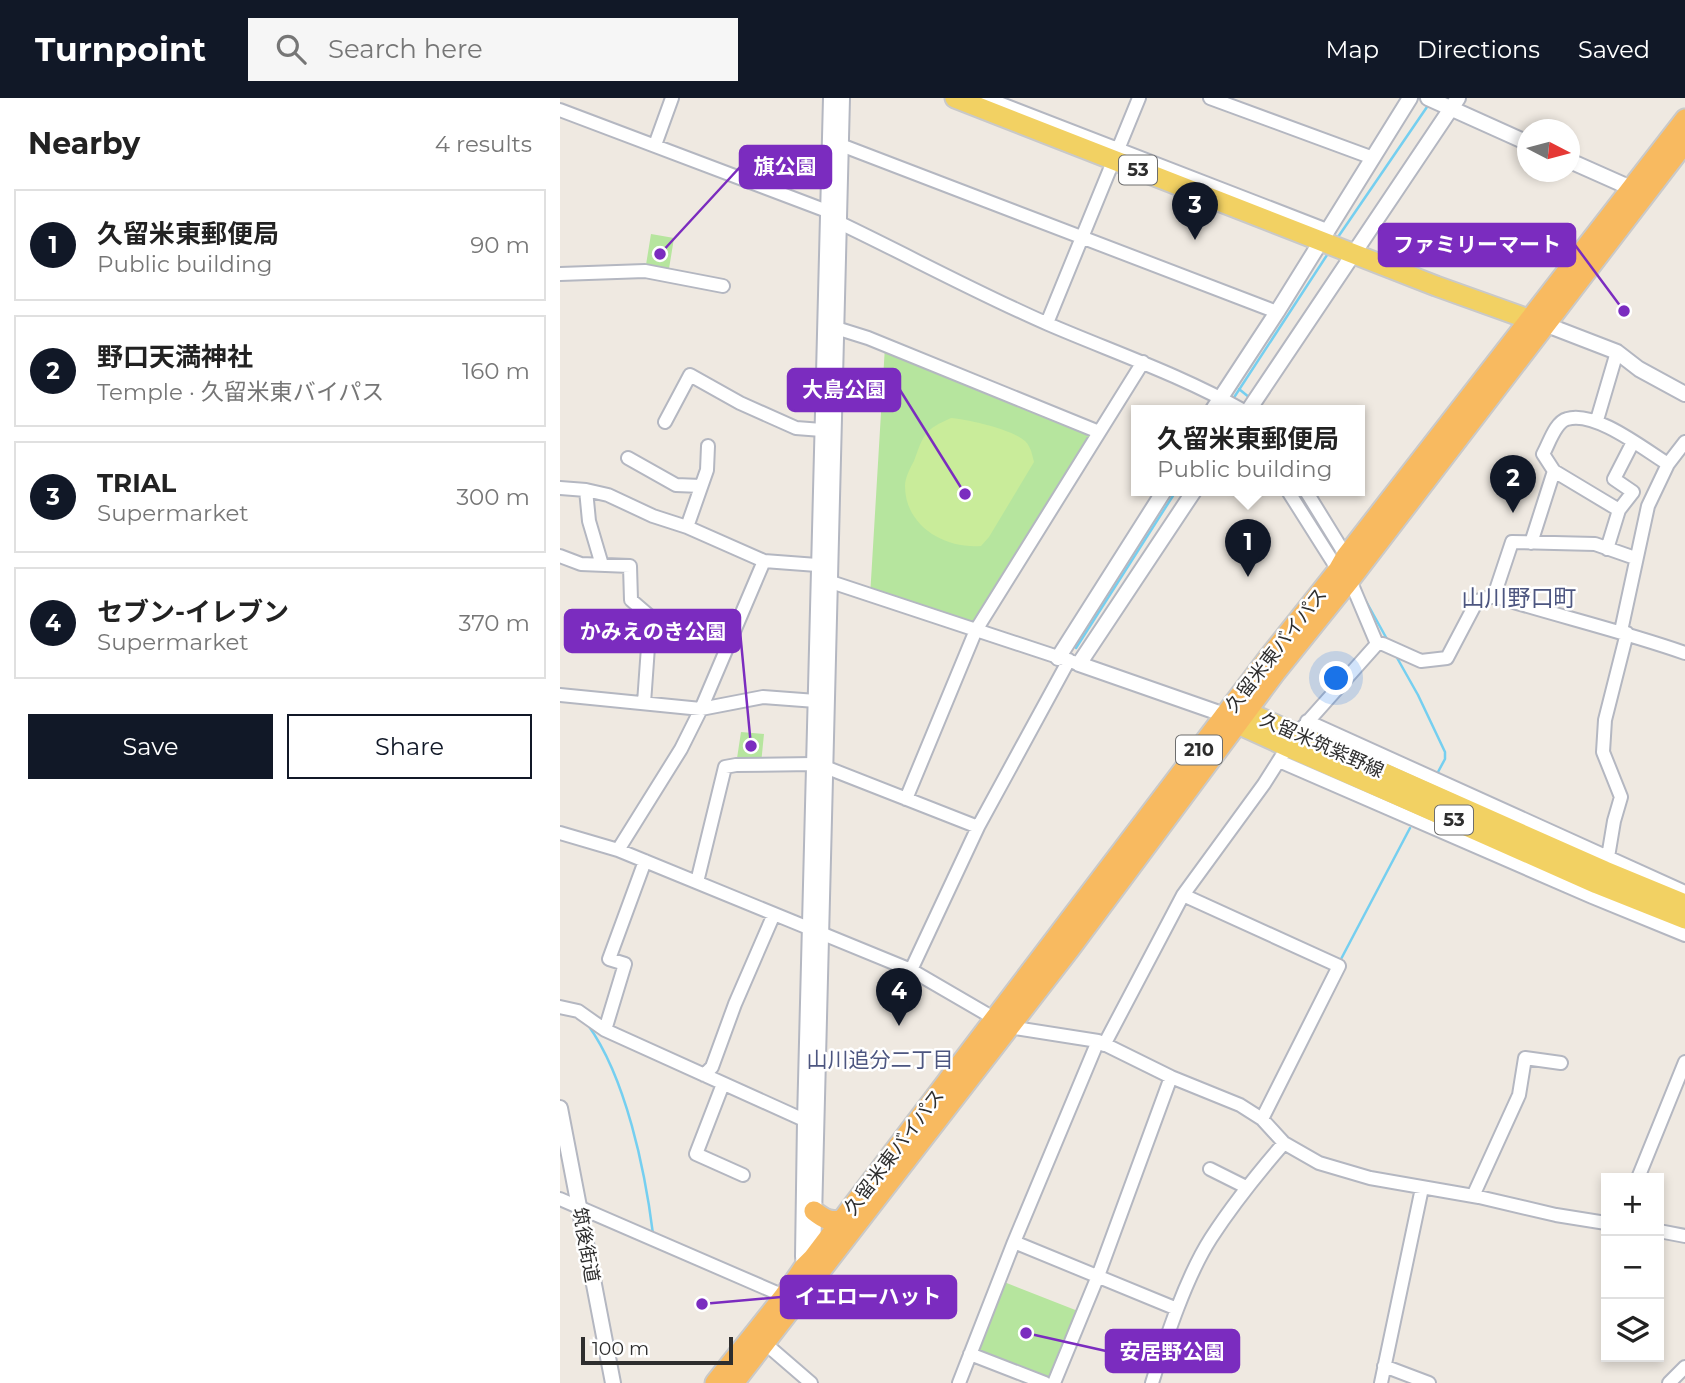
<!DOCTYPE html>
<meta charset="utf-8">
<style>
:root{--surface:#fff;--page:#f6f6f6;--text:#222;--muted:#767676;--line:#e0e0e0;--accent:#111827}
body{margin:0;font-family:Montserrat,"Noto Sans JP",sans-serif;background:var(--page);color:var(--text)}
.controls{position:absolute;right:21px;bottom:21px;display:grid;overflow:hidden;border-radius:0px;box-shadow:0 4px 10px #0003}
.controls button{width:63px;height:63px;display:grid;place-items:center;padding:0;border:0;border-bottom:2px solid var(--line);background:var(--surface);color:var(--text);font:35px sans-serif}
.compass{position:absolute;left:957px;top:21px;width:63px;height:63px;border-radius:50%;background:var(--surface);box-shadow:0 4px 10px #0003;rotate:96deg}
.scale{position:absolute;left:21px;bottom:18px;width:152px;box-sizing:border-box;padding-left:7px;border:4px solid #2e2e2e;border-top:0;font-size:19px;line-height:24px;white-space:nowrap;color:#2e2e2e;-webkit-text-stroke:5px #fff;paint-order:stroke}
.you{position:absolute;left:777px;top:581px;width:24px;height:24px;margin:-18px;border:5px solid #fff;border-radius:50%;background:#1a73e8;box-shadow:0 0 0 10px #1a73e833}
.badge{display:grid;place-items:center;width:46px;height:46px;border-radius:50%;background:var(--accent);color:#fff;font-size:23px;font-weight:700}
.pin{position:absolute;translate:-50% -58px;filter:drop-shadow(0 2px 4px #0008)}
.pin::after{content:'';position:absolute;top:37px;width:24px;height:21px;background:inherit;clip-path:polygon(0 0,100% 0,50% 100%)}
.popup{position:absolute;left:571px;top:307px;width:234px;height:91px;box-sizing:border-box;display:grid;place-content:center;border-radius:0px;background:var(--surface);filter:drop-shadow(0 2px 5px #0005);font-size:23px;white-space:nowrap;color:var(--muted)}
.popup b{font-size:26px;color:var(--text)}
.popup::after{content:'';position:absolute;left:50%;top:100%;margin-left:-14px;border:14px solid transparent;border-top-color:var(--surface)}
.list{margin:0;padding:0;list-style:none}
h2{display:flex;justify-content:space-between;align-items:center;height:91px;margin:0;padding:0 28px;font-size:30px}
h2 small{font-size:23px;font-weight:400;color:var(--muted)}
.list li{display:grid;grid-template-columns:46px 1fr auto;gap:21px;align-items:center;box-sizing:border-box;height:112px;margin:0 14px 14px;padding:0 14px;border:2px solid var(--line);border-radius:0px}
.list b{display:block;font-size:26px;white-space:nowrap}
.list p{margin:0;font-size:23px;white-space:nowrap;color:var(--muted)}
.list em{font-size:23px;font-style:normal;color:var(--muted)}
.actions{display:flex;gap:14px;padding:21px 28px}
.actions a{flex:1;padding:16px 0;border:2px solid var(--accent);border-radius:0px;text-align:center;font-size:24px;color:var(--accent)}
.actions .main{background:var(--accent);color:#fff}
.icon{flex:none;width:38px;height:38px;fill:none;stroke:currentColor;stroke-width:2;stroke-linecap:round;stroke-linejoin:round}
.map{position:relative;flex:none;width:1125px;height:1285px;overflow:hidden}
header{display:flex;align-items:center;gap:42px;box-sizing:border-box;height:98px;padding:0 35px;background:var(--accent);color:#fff}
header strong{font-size:33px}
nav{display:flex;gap:38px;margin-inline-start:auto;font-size:24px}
.search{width:490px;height:63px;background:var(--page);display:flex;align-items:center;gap:18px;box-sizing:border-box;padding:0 24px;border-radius:0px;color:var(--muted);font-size:26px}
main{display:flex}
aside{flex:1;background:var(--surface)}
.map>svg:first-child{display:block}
.green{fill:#b6e59e}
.pitch{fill:#c9ec9a}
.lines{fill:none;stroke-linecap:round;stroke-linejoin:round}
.stream{stroke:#75cff0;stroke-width:2.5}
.minor-casing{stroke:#b4b7c1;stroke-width:16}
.tertiary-casing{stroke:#b4b7c1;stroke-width:18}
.primary-casing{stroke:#c9c9c9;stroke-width:23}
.trunk-casing{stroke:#c9c9c9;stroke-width:23}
.minor{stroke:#fff;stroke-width:12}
.tertiary{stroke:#fff;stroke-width:14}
.primary{stroke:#f2d163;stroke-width:19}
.trunk{stroke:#f8ba60;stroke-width:19}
.labels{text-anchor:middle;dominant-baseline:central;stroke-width:5;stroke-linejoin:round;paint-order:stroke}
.shield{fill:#fff;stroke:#6d6d6d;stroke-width:2}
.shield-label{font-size:18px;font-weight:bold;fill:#2e2e2e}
.street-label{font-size:19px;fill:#2e2e2e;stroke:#fff}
.neighbourhood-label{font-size:21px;fill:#4d5680;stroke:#fff}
.quarter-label{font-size:23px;fill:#4d5680;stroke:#fff}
.leader{fill:none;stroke:#7b2cbf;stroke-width:2.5}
.callout-dot{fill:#7b2cbf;stroke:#fff;stroke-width:2.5}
.callout{fill:#7b2cbf;stroke:#7b2cbf;stroke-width:2.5}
.callout-label{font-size:21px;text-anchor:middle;font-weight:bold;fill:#fff}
</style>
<header>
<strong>Turnpoint</strong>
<div class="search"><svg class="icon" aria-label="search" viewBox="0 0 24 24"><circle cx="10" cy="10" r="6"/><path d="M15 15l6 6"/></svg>Search here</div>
<nav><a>Map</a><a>Directions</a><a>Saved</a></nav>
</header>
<main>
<aside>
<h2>Nearby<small>4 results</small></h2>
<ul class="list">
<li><span class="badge">1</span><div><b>久留米東郵便局</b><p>Public building</p></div><em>90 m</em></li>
<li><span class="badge">2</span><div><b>野口天満神社</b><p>Temple · 久留米東バイパス</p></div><em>160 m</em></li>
<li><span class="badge">3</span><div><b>TRIAL</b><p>Supermarket</p></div><em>300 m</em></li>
<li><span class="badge">4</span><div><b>セブン-イレブン</b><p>Supermarket</p></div><em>370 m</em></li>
</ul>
<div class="actions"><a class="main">Save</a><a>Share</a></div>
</aside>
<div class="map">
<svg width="1125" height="1285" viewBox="0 0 1125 1285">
<rect width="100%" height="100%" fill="#efe9e1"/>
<path class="green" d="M91,136l23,4 -6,37 -23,-4z
M325,248l214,86 -123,198 -106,-33z
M181,634l23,2 -3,30 -25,1z
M439,1182l84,33 -29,70 -84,-29z"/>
<path class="pitch" d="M391,320c16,1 63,12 74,23 6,6 7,13 9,21l-45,75 -8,9c-36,3 -76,-20 -76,-60 0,-8 5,-18 9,-25 10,-27 10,-31 37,-43z"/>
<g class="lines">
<path class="stream" d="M776,142l93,-136
M679,291l11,9
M673,301l96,-147
M802,496l26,47
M516,550l100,-157
M836,558l22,39 27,57v7l-7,13
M780,863l70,-133
M28,927c38,53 57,145 65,209"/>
<defs>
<path id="minor" d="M426,0l341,132
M650,0l163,60
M0,12l267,101 13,12c69,33 137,70 208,101 65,28 133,51 196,87
M273,44l444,170
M95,47l17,-47
M0,176l85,-3 78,15
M487,225l92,-225
M276,230l32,10 231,94
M1037,322l20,-68
M105,324l25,-47 50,28 56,25 26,2
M1073,344l-19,37 19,13 -14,18 -65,-39 -11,-17c6,-10 12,-32 24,-35 28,-9 78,31 101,45
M68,360l48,27 25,1
M0,390l26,2 22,5 45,21 34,11 77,34 53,4 14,17 248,82
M26,392l3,31 13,44
M728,393l50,79
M746,393l40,65 4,24 27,64
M127,429l20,-57 1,-24
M971,445l23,-72
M1047,451l12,-39
M0,458l21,8 49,2 1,34 29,25 -12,22 -4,56
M934,498l18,-54 83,2 40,14
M1061,533l27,-125 20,-42 17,-22
M817,546h6l38,17 26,-3 30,-57 17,-5c64,20 128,35 191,57
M0,597l141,14 62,-12 53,4
M747,623l378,171
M743,629l74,-83
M719,663l313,136 93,38
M346,701l70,-169 167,-268
M0,735l58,17 293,120 98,57 89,14 73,36 69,28 22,14 22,24 35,20 51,15 109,19 77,18 50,8
M58,752l63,-101 20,-40 63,-148
M1047,765l7,-42 7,-24 -18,-45 2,-32 22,-87
M137,784l28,-115 11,-2 78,-1 11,3 153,60
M623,797l156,71 -77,153
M351,872l67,-143 91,-167
M0,909l18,4 27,19 208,94
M45,932l20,-66 -16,-5 36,-98
M544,947l79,-150 81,-111 19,-30
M144,977l8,-8 23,-63 39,-90
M163,986l-27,70 47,21
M650,1071l36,18
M1078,1080l47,-116
M913,1098l46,-101 6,-37 36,5
M0,1101l224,97
M1099,1133l26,5
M454,1144l163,67
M200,1241l51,44
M410,1256l75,29
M824,1268l45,17
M399,1285l55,-141 84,-201
M494,1285l44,-107 73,-199
M592,1285c14,-45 34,-106 59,-145 22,-34 47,-65 73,-95
M821,1285l41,-195
M1109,1285l16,-16"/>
<path id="tertiary" d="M868,0l100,45
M1010,63l63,28
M987,227l70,27 22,17 46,25
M652,313l65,-99 133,-214
M688,313l210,-313
M634,393l-115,173 146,51
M498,560l106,-167
M0,1010l53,275
M253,1160l29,-1160
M247,1174l-3,-5 -1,-11 2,-135 26,-1023"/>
<path id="primary" d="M395,0l481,188 109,39
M665,617l13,9 50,23 309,137 88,35
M670,617l17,-3 358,159 80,33"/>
<path id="trunk" d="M254,1113c10,8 17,12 29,8
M155,1285l69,-87 20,-29 9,-9 455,-600 70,-88 8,-14 339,-437
M174,1285l336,-434 206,-277 74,-92 335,-437"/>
</defs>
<use href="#minor" class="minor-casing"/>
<use href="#tertiary" class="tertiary-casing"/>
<use href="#primary" class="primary-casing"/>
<use href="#trunk" class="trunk-casing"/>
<use href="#minor" class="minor"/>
<use href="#tertiary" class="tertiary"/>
<use href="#primary" class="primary"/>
<use href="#trunk" class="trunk"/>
</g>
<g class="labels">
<g class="shield">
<rect x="559" y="57.5" width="38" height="29" rx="5"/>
<rect x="616" y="637.5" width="46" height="29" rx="5"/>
<rect x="875" y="707.5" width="38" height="29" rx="5"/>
</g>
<g class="shield-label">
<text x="578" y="72">53</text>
<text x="639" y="652">210</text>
<text x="894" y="722">53</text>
</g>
<g class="street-label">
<text transform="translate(716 552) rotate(-52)">久留米東バイパス</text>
<text transform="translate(762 647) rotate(24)">久留米筑紫野線</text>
<text transform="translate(334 1054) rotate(-53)">久留米東バイパス</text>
<text transform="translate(26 1147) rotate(80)">筑後街道</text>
</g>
<g class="neighbourhood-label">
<text x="320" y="961">山川追分二丁目</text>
</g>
<g class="quarter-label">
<text x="959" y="500">山川野口町</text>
</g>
</g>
<path class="leader" d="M100 156L180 69M1064 213L1015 147M405 396L340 292M191 648L180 533M142 1206L221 1199M466 1235L546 1253"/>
<g class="callout-dot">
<circle cx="100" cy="156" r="7"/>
<circle cx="1064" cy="213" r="7"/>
<circle cx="405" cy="396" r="7"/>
<circle cx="191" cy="648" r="7"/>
<circle cx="142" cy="1206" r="7"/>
<circle cx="466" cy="1235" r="7"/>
</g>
<g class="callout">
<rect x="180" y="48" width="91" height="42" rx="7"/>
<rect x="819" y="126" width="196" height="42" rx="7"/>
<rect x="228" y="271" width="112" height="42" rx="7"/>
<rect x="5" y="512" width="175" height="42" rx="7"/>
<rect x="221" y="1178" width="175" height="42" rx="7"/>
<rect x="546" y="1232" width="133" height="42" rx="7"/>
</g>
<g class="callout-label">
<text x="225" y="76">旗公園</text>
<text x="917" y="154">ファミリーマート</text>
<text x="284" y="299">大島公園</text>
<text x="93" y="541">かみえのき公園</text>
<text x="308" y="1206">イエローハット</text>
<text x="612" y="1261">安居野公園</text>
</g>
</svg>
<div class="controls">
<button>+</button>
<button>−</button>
<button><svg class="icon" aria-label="layers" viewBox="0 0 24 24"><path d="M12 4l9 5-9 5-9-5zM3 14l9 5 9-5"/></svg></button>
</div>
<svg class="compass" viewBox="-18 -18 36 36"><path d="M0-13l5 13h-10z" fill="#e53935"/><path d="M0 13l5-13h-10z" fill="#767676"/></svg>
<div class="scale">100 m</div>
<div class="you"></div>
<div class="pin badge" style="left:688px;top:479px">1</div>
<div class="popup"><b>久留米東郵便局</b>Public building</div>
<div class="pin badge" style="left:953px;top:415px">2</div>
<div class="pin badge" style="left:635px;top:142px">3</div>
<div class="pin badge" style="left:339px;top:928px">4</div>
</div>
</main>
